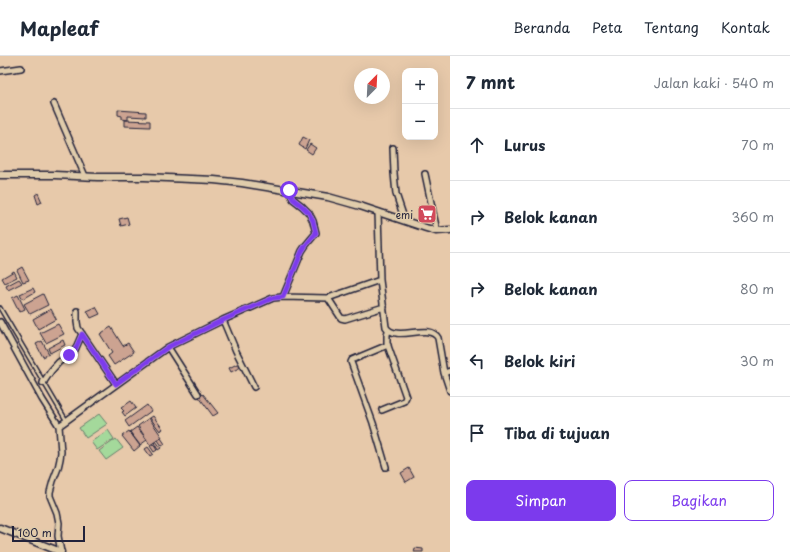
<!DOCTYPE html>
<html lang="id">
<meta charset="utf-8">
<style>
:root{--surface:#fff;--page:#f2f2f3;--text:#1f2937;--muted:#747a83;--line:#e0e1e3;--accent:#7c3aed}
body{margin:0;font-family:"Playpen Sans",sans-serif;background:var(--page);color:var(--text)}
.controls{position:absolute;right:12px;top:12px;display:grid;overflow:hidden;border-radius:8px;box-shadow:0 4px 16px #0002}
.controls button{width:36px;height:36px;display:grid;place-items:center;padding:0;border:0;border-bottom:1px solid var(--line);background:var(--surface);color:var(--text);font:20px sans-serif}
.compass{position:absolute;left:354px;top:12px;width:36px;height:36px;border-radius:50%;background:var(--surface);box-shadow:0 4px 16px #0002;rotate:24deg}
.scale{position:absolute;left:12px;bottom:10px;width:73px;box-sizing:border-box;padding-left:4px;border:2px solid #22223b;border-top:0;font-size:11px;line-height:14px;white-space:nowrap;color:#22223b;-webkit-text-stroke:3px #e0ccab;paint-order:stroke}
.stop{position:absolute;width:12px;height:12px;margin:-9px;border:3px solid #7c3aed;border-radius:50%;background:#fff}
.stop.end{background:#7c3aed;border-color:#fff;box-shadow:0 1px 4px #0008}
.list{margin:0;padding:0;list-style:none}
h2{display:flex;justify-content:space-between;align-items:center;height:52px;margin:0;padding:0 16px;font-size:17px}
h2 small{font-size:13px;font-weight:400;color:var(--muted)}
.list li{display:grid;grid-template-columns:26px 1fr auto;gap:12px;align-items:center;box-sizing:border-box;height:72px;padding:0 16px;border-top:1px solid var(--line)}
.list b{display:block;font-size:15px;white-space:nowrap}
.list em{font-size:13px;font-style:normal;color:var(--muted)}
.actions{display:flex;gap:8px;padding:12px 16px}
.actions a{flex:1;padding:9px 0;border:1px solid var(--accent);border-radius:8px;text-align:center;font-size:14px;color:var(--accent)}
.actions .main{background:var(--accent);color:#fff}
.icon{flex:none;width:22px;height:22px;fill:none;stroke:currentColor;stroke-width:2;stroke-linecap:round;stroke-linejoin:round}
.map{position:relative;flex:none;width:450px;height:496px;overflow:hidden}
header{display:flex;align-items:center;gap:24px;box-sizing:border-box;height:56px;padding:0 20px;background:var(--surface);border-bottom:1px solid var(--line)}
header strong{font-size:19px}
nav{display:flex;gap:22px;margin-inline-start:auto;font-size:14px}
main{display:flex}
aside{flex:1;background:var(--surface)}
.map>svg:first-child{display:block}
.green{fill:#a4d99b;stroke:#637e6b}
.building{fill:#cca391;stroke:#22223b}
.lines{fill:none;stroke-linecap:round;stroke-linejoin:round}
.service-casing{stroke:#22223b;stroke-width:5.5}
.minor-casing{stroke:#22223b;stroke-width:8}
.tertiary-casing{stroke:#22223b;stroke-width:9}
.service{stroke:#e0ccab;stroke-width:2.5}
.minor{stroke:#e0ccab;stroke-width:5}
.tertiary{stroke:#e0ccab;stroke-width:6}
.route{stroke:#7c3aed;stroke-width:5}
.labels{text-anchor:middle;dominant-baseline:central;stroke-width:3;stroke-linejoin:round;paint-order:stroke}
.poi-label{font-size:10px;fill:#22223b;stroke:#e0ccab;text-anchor:end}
</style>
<header>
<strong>Mapleaf</strong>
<nav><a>Beranda</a><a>Peta</a><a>Tentang</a><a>Kontak</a></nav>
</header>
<main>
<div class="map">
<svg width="450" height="496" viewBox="0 0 450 496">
<rect width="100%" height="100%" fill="#e7c9aa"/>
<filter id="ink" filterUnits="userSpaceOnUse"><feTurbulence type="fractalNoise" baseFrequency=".025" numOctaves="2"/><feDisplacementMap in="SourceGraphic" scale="8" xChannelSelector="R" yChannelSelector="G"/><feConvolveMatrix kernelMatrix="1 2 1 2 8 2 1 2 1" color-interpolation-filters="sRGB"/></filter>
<g filter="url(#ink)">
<path class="green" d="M99,358l8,10 -21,14 -7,-10z
M108,374l6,9 -17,11 -6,-8z
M116,383l7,9 -17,12 -7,-9z"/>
<path class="building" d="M118,54l28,2v5l-18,-1v4l-6,-1v-3l-4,-1z
M125,64l25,1v6l-25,-1z
M303,81l6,3 -4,9 -6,-4z
M310,88l6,4 -4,6 -6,-4z
M38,137l4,9 -4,2 -3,-9z
M127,161l2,7 -8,2 -2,-7z
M22,211l7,13 -6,2 -6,-12z
M14,215l3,6 -12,6 -3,-5z
M19,223l3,4 -14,7 -2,-4z
M33,232l2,4 -12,7 -3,-5z
M43,238l5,11 -18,9 -6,-10z
M18,239l7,14 -6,3 -7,-14z
M96,251l4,7 -9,4 -4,-7z
M51,253l5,10 -18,10 -5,-10z
M58,268l6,10 -18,9 -6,-10z
M111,271l12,19 5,-3 6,9 -20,13 -6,-9 4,-3 -12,-19z
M63,284l2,5 -15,8 -2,-5z
M42,285l7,13 -6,3 -7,-13z
M239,307l2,4 -10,5 -2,-4z
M203,338l15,19 -5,3 -14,-19z
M131,345l5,7 -11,8 -3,-4 2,-1 -3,-3z
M147,349l4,6 -22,16 -4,-6z
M153,360l10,13 -3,2 -10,-13z
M149,362l13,19 -12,8 -12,-19z
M137,371l10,13 -7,5 -10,-13z
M129,375l11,15 -6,5 -12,-15z
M161,382l4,6 -3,2 -4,-6z
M156,385l5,7 -3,2 -4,-7z
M153,388l4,6 -3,2 -4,-6z
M148,391l5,7 -3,2 -5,-7z
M409,412l5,9 -8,5 -5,-9z
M415,492l8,1v3h-9z"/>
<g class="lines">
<defs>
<path id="service" d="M0,252l66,112"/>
<path id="minor" d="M0,15l21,-3
M54,48l31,72
M393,92l1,25 2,21 9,27
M425,118l12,57
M378,156l2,68 6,47c10,16 43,-5 52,11l6,35 6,18
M283,241l19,-46 4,-6 10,-12 -3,-12 -4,-8 -7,-7 -9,-7 -4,-9
M328,242l13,20 4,1 39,-12
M77,255v11l1,6 38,56
M223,264l13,31 18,36
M0,266l42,77 17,27 2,26 -1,7 -2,9 -5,13 -3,11v4l7,17 2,10 -1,13 3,16
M168,291l30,47
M444,317l6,-2
M43,327l8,-12 8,-9 10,-7 6,-5 7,-16
M382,354l22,-9 2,-4 -19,-54v-8l1,-4
M59,370l109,-79 55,-27 50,-22 10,-1 45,1 52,-18
M386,411l-13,-44 -22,-61 1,-2 36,-15"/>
<path id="tertiary" d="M0,119h55l42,2h47l70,3 28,3 86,14 32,9 66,22 10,3 14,-1
M0,472l61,24"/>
</defs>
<use href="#service" class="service-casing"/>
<use href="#minor" class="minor-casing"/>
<use href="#tertiary" class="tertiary-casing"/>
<use href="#service" class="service"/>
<use href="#minor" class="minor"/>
<use href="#tertiary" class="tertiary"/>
</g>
</g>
<g class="lines" filter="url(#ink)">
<path class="route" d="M69,299l6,-5 7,-16 34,50 52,-37 55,-27 50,-22 10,-1 19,-46 4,-6 10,-12 -3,-12 -4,-8 -7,-7 -9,-7 -4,-9"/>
</g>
<defs>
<symbol id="supermarket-square" viewBox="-11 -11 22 22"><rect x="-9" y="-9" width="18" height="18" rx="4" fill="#d1495b" stroke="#e0ccab"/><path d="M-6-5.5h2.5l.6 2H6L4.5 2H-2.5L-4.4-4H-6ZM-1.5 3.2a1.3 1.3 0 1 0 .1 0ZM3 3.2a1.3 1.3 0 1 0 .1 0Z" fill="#fff"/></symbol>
</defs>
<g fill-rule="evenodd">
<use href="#supermarket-square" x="416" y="147" width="22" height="22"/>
</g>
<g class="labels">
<g class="poi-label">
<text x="413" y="158">emi</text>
</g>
</g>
</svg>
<div class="controls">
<button>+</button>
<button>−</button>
</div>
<svg class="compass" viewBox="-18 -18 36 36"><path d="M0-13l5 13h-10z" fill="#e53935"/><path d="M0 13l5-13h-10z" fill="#747a83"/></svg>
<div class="scale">100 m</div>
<div class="stop" style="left:289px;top:134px"></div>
<div class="stop end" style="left:69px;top:299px"></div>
</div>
<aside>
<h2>7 mnt<small>Jalan kaki · 540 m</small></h2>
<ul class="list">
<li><svg class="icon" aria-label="ahead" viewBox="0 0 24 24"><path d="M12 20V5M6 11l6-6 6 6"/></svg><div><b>Lurus</b></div><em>70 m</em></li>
<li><svg class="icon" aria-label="right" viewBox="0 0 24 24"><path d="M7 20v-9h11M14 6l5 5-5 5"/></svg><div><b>Belok kanan</b></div><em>360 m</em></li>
<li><svg class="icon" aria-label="right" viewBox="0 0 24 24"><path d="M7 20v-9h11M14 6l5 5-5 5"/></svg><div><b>Belok kanan</b></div><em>80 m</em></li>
<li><svg class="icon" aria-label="left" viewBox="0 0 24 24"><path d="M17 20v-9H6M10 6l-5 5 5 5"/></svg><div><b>Belok kiri</b></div><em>30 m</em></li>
<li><svg class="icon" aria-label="arrive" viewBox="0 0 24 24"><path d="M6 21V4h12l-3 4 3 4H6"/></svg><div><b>Tiba di tujuan</b></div></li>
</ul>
<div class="actions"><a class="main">Simpan</a><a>Bagikan</a></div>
</aside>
</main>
